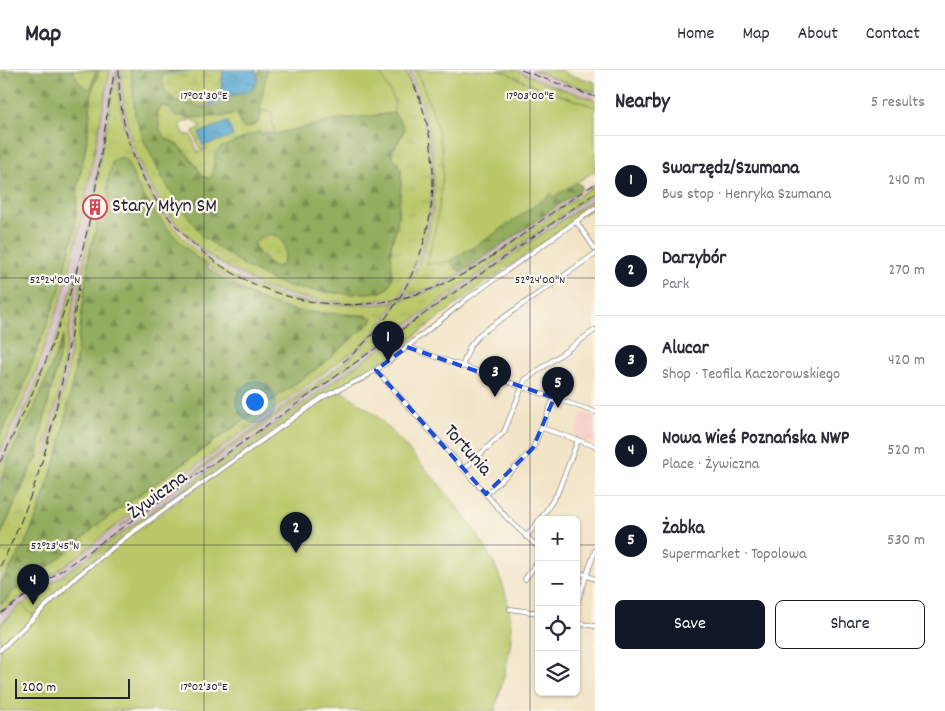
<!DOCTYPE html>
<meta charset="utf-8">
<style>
:root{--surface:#fff;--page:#f7f7f7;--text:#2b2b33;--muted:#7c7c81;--line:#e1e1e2;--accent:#111827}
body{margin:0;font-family:Dekko,sans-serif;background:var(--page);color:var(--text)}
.controls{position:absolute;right:15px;bottom:15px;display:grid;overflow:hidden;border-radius:8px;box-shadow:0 1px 4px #0004}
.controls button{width:45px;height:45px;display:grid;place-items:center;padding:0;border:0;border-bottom:1px solid var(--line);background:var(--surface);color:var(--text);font:25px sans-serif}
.scale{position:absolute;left:15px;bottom:12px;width:115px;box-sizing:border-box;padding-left:5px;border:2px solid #22223b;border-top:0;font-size:14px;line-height:18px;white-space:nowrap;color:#22223b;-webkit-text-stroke:4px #fbf7ec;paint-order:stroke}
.you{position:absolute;left:254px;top:331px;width:18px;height:18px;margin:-12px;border:4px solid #fff;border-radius:50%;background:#1a73e8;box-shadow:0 0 0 8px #1a73e833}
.badge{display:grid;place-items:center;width:32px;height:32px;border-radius:50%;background:var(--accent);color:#fff;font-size:16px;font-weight:700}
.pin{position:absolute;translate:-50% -41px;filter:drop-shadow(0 1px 2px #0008)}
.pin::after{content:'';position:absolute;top:26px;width:18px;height:15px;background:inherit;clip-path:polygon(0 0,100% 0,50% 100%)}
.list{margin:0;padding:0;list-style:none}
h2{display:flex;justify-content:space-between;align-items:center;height:65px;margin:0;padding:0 20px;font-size:21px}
h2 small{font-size:16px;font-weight:400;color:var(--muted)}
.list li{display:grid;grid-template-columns:32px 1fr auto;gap:15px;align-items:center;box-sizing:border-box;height:90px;padding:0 20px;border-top:1px solid var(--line)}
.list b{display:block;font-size:19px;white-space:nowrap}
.list p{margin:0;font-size:16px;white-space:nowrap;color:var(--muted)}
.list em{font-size:16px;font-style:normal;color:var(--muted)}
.actions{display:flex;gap:10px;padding:15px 20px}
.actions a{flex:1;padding:11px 0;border:1px solid var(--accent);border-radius:8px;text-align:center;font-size:18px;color:var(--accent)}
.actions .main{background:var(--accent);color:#fff}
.icon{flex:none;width:28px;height:28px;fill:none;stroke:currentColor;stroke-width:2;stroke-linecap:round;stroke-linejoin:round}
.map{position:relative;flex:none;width:595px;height:641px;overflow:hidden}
header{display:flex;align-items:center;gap:30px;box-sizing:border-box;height:70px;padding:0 25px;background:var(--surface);border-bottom:1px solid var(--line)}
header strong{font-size:24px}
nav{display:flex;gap:28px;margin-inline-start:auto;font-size:18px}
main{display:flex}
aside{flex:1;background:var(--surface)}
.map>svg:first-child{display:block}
.built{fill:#f7d0ca}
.industrial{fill:#d2bec2}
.grass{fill:url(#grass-tufts);stroke:#6e7552;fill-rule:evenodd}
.forest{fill:url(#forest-firs);stroke:#5a674c;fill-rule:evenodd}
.wetland{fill:url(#wetland-marsh);stroke:#6e7552}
.green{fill:#bac86a;stroke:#6e7552}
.water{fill:url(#water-ripples);stroke:#3a6484}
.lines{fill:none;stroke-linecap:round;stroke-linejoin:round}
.stream{stroke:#52a6ce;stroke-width:1}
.minor-casing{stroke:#8a8381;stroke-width:5.5}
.minor{stroke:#fff;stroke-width:4}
.rail{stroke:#22223b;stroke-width:1;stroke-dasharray:8 4;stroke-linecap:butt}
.marked{fill:none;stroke:#1d4ed8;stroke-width:4;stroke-dasharray:10 6;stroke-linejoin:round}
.ticks{fill:none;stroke:#22223b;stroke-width:1;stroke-opacity:0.45}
.labels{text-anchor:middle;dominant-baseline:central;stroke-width:4.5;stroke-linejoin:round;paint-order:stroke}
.poi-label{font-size:20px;fill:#22223b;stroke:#fbf7ec;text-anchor:start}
.street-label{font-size:20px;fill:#22223b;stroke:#fbf7ec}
.ticks-label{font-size:12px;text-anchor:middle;fill:#22223b;stroke:#fbf7ec;stroke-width:4.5;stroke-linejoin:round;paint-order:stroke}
</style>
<header>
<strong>Map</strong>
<nav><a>Home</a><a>Map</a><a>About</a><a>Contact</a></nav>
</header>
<main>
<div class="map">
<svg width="595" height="641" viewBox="0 0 595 641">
<defs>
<pattern id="grass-tufts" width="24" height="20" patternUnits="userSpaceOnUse" patternTransform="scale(1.25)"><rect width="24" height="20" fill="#bac86a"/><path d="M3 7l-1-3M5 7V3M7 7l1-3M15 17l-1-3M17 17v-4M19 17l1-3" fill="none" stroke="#a0ac5d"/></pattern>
<pattern id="forest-firs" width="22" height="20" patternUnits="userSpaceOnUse" patternTransform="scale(1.25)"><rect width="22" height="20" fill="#93ac5e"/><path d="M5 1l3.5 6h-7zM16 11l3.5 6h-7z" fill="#788c4f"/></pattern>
<pattern id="wetland-marsh" width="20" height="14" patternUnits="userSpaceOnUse" patternTransform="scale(1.25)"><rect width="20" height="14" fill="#bac86a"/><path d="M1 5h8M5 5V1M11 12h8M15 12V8" fill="none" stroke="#a0ac5d"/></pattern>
<pattern id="water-ripples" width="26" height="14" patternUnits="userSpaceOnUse" patternTransform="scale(1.25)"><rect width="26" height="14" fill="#52a6ce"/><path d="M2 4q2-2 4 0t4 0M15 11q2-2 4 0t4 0" fill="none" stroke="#4487a8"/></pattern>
</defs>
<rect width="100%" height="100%" fill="#fbf7ec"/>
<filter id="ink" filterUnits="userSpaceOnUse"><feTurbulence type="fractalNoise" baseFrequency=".02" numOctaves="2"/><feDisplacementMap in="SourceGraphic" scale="10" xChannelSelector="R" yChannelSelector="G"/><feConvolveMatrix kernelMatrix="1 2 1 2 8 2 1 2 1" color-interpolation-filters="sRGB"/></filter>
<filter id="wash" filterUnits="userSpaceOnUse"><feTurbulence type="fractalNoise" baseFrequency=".0096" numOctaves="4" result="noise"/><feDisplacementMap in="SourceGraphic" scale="20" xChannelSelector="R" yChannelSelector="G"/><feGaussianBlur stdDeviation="1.12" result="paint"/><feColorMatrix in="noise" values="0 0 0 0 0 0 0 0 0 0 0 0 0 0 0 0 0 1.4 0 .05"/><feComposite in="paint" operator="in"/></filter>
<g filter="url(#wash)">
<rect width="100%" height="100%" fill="#f2e4c7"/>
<path class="built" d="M582,343l13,4v27l-21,-7z"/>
<path class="industrial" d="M110,0h11l5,52 16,48 25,43 38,39 42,27 46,17 53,7 49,-5 -3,5 -38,3 -28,-1 -30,-5 -49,-17 -44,-28 -39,-40 -26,-44 -16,-49 -5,-49 -17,84 -36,231 -16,64 -1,3 -3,-1 18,-77 17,-110 -24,75 -55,125v-15l48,-113 26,-84z
M404,0h5l7,16 12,35 7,49 -1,29 -4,28 -5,20 -16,38 -22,36 -27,29 -213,157 419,-297 29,-18v6l-259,182 -319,229 -17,15v-12l81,-58 45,-37 214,-154 18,-15 27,-29 22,-34 9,-20 11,-38 4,-28 1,-37 -4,-25 -9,-36z
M515,0h17l63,23v7l-44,-15z
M595,112v4l-123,85 -36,19 -35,10 3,-4 29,-9 30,-15z"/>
<path class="grass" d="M99,0h11l-30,157 -16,63 -31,89 -33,73v-16l47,-111 13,-36 15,-60 3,-44 9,-45 5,-49z
M117,0c3,93 50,182 141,218l2,-3c-17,-10 -34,-18 -50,-29 -58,-45 -88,-114 -89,-186h10l4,45 11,30 33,59 97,78 44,10 29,2 32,-2 11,-13 -1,-34 6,-19 2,-27 -1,-37 -5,-5 -1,-6 10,-15 1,-11 -9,-12v-14l-16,-29h26c51,96 30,203 -46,278l-232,169 -45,37 -81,58v-8c6,-3 9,-9 14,-13 30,-20 57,-41 83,-66l227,-162 47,-41 -4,-7h-29l-41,-4 -28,-7 -23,-12 -57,-40 -24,-25 -26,-37 -14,-32h-6l-13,32 4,10 -11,10 -3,21 -6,17 -16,127 -14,72 -22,66 -13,31 -25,40v-47l32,-71 6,-8 1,-17 25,-105 -31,75 -23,44 -10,28v-16l55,-125 25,-80 -20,125 -16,66 3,2 1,-3 18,-74 34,-221zM263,217c31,9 61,17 93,16 13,-1 26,-4 39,-5l-3,5 -8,1c-45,1 -79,4 -122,-15z
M409,0h7c11,25 28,68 27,96 0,33 -7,66 -16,98l23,-3 5,7 8,4 -30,15 -29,9 -3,4c76,-18 129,-76 194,-114v6l-476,335 225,-164c91,-75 114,-186 65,-293z
M500,0h15l36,15 44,15v7l-61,-21z
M532,0h29l7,5 27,7v11z
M166,36l22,12 16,-2 18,1 15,-5 4,14 19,-7v-9l11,2 4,22 -8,-3 -54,33v11l-3,3 -6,-1c-10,-14 -21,-33 -38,-38l-6,-9 -3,-18 3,-5zM191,49l8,5 2,4 -8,3 7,19 8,-2 -10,5 -7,-18 -7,-1 -4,-10z
M595,128v8l-117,82 -62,47 -5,4 1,1 -43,33 -52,26 -154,109 -69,51 -63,58 -31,10v-3l32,-27 482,-344z
M271,164c16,5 16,17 11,31 -13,5 -13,-3 -21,-11 -4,-4 -6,-4 -7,-10l6,-7z"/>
<path class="forest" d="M0,0h99l-7,21 -5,49 -9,45 -3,44 -15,60 -40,107 -20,40z
M131,0h54l-17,2 -2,20c10,11 37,19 52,13 4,-2 7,-7 13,-9 7,-2 17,-1 22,-7 3,-5 3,-13 6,-19h8l-7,49 -3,5 -11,4 -5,-2 -4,-13c-16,4 -48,7 -63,2l-2,-5 -6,-4 -6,1 -3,5 3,18 6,9c17,5 27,24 38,38l5,1 4,-3 2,-21 5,-6 38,-16 17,2 66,-15 53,-6 9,12 1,6 -12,20 1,6 8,12v15l-4,42 -6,19 1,34 -4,9 -7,4 -32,2 -49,-5 -24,-7 -30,-15 -44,-31 -38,-55 -18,-36 -11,-30zM271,164c16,5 16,17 11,31l-7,3c-7,-3 -20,-16 -21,-24l6,-7z
M119,88h6c7,10 9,24 16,34 33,53 93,108 157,119 12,2 71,3 75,7l-2,4 -47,41 -227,162c-26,25 -53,46 -83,66 -5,4 -8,10 -14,13v-20l25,-40 13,-31 22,-66 14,-72 16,-127 6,-17 3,-21 3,-6 8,-4c-4,-19 -3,-19 3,-39z
M578,113l4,3 -1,4 -118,82 -8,-4 -5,-7 38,-23 63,-44 2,3 19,-13z
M64,265l-25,106 -1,16 -7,9 -31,71v-54l10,-28 23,-44z"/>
<path class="wetland" d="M72,0h23l-3,17 -5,1 -7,-5z
M185,0h38l-2,21 -4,3h-5l-4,7 3,4c-18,0 -36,1 -46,-16 -3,-5 -4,-10 -2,-15z"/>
<path class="green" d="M267,0h111l16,29v14l-53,6 -66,15 -4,-22 -11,-2z
M416,0h84l34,16 61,21v64l-42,26 -2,-3 -63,44 -38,23 -23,3c8,-32 15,-64 16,-98 1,-26 -16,-73 -27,-96z
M339,319l37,26 13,13c50,58 124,126 122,208 -1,23 -11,52 -16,75h-495v-84l21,-23 13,12 66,-59 214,-154z"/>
<path class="water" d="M223,0h33c7,22 -14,22 -27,26 -8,3 -10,8 -18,9l-3,-4v-5l13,-5z
M228,52l5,14 -30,10 -4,-13z"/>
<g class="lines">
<path class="stream" d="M161,7l34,-7"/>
</g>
</g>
<g filter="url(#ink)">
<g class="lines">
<defs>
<path id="minor" d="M576,151l19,28
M407,277l188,65
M462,297l8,-21 10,-12 115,-80
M376,300l132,149 31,29
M542,358l53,18
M464,399l40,-37 21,-52 70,-50
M486,424l34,-31 13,-15 21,-50
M540,450l17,-26 21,-54
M526,467l13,-16
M576,501l19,8
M525,509l14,-19
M576,536l19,-55
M510,539l29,4
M576,553l19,3
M0,580l76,-73 50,-40 197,-140 40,-19 25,-16 80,-64 127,-90"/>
</defs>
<use href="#minor" class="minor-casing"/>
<use href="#minor" class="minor"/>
<path class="rail" d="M119,0c-3,159 153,274 304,222 65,-22 114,-74 172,-108
M521,0l74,27
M343,292c88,-70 116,-191 64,-292
M0,392c37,-73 68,-151 87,-231 12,-51 17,-105 27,-157
M0,497c47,-93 64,-185 80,-287
M0,544l595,-421"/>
</g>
</g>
<path class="marked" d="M407,277l147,51 -21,50 -47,46 -110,-124z"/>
<path class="ticks" d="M204,0v641M530,0v641M0,208h595M0,475h539M576,475h19"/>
<defs>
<symbol id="building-ring" viewBox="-11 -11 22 22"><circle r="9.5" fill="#fbf7ec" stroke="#d1495b" stroke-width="1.5"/><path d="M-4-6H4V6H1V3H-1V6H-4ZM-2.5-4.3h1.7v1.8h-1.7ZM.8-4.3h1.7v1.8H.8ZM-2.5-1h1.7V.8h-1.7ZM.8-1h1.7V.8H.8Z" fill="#d1495b"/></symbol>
</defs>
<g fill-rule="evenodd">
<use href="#building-ring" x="81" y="123" width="28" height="28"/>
</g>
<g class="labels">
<g class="poi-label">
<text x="112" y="137">Stary Młyn SM</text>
</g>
<g class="street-label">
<text transform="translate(467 381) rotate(48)">Tortunia</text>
<text transform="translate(158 426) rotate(-36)">Żywiczna</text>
</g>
</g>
<g class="ticks-label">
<text x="204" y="29">17°02'30"E</text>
<text x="530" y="29">17°03'00"E</text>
<text x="55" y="213">52°24'00"N</text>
<text x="540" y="213">52°24'00"N</text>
<text x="55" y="479">52°23'45"N</text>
<text x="204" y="620">17°02'30"E</text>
</g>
</svg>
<div class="controls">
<button>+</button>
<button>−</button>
<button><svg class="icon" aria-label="locate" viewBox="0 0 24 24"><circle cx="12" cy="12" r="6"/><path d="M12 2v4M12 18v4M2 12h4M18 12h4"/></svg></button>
<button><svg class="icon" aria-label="layers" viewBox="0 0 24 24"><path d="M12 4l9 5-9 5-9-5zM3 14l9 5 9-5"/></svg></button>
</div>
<div class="scale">200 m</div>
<div class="you"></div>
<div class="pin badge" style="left:388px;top:292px">1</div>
<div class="pin badge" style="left:296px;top:483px">2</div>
<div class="pin badge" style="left:495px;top:327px">3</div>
<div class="pin badge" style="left:33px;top:535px">4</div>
<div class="pin badge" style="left:558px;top:338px">5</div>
</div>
<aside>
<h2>Nearby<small>5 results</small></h2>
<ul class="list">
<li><span class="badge">1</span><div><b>Swarzędz/Szumana</b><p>Bus stop · Henryka Szumana</p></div><em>240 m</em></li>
<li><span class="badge">2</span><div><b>Darzybór</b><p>Park</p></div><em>270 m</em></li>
<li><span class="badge">3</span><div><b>Alucar</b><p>Shop · Teofila Kaczorowskiego</p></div><em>420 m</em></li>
<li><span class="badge">4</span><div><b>Nowa Wieś Poznańska NWP</b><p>Place · Żywiczna</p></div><em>520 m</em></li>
<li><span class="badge">5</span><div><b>Żabka</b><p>Supermarket · Topolowa</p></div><em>530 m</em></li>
</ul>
<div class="actions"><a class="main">Save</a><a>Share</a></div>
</aside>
</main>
